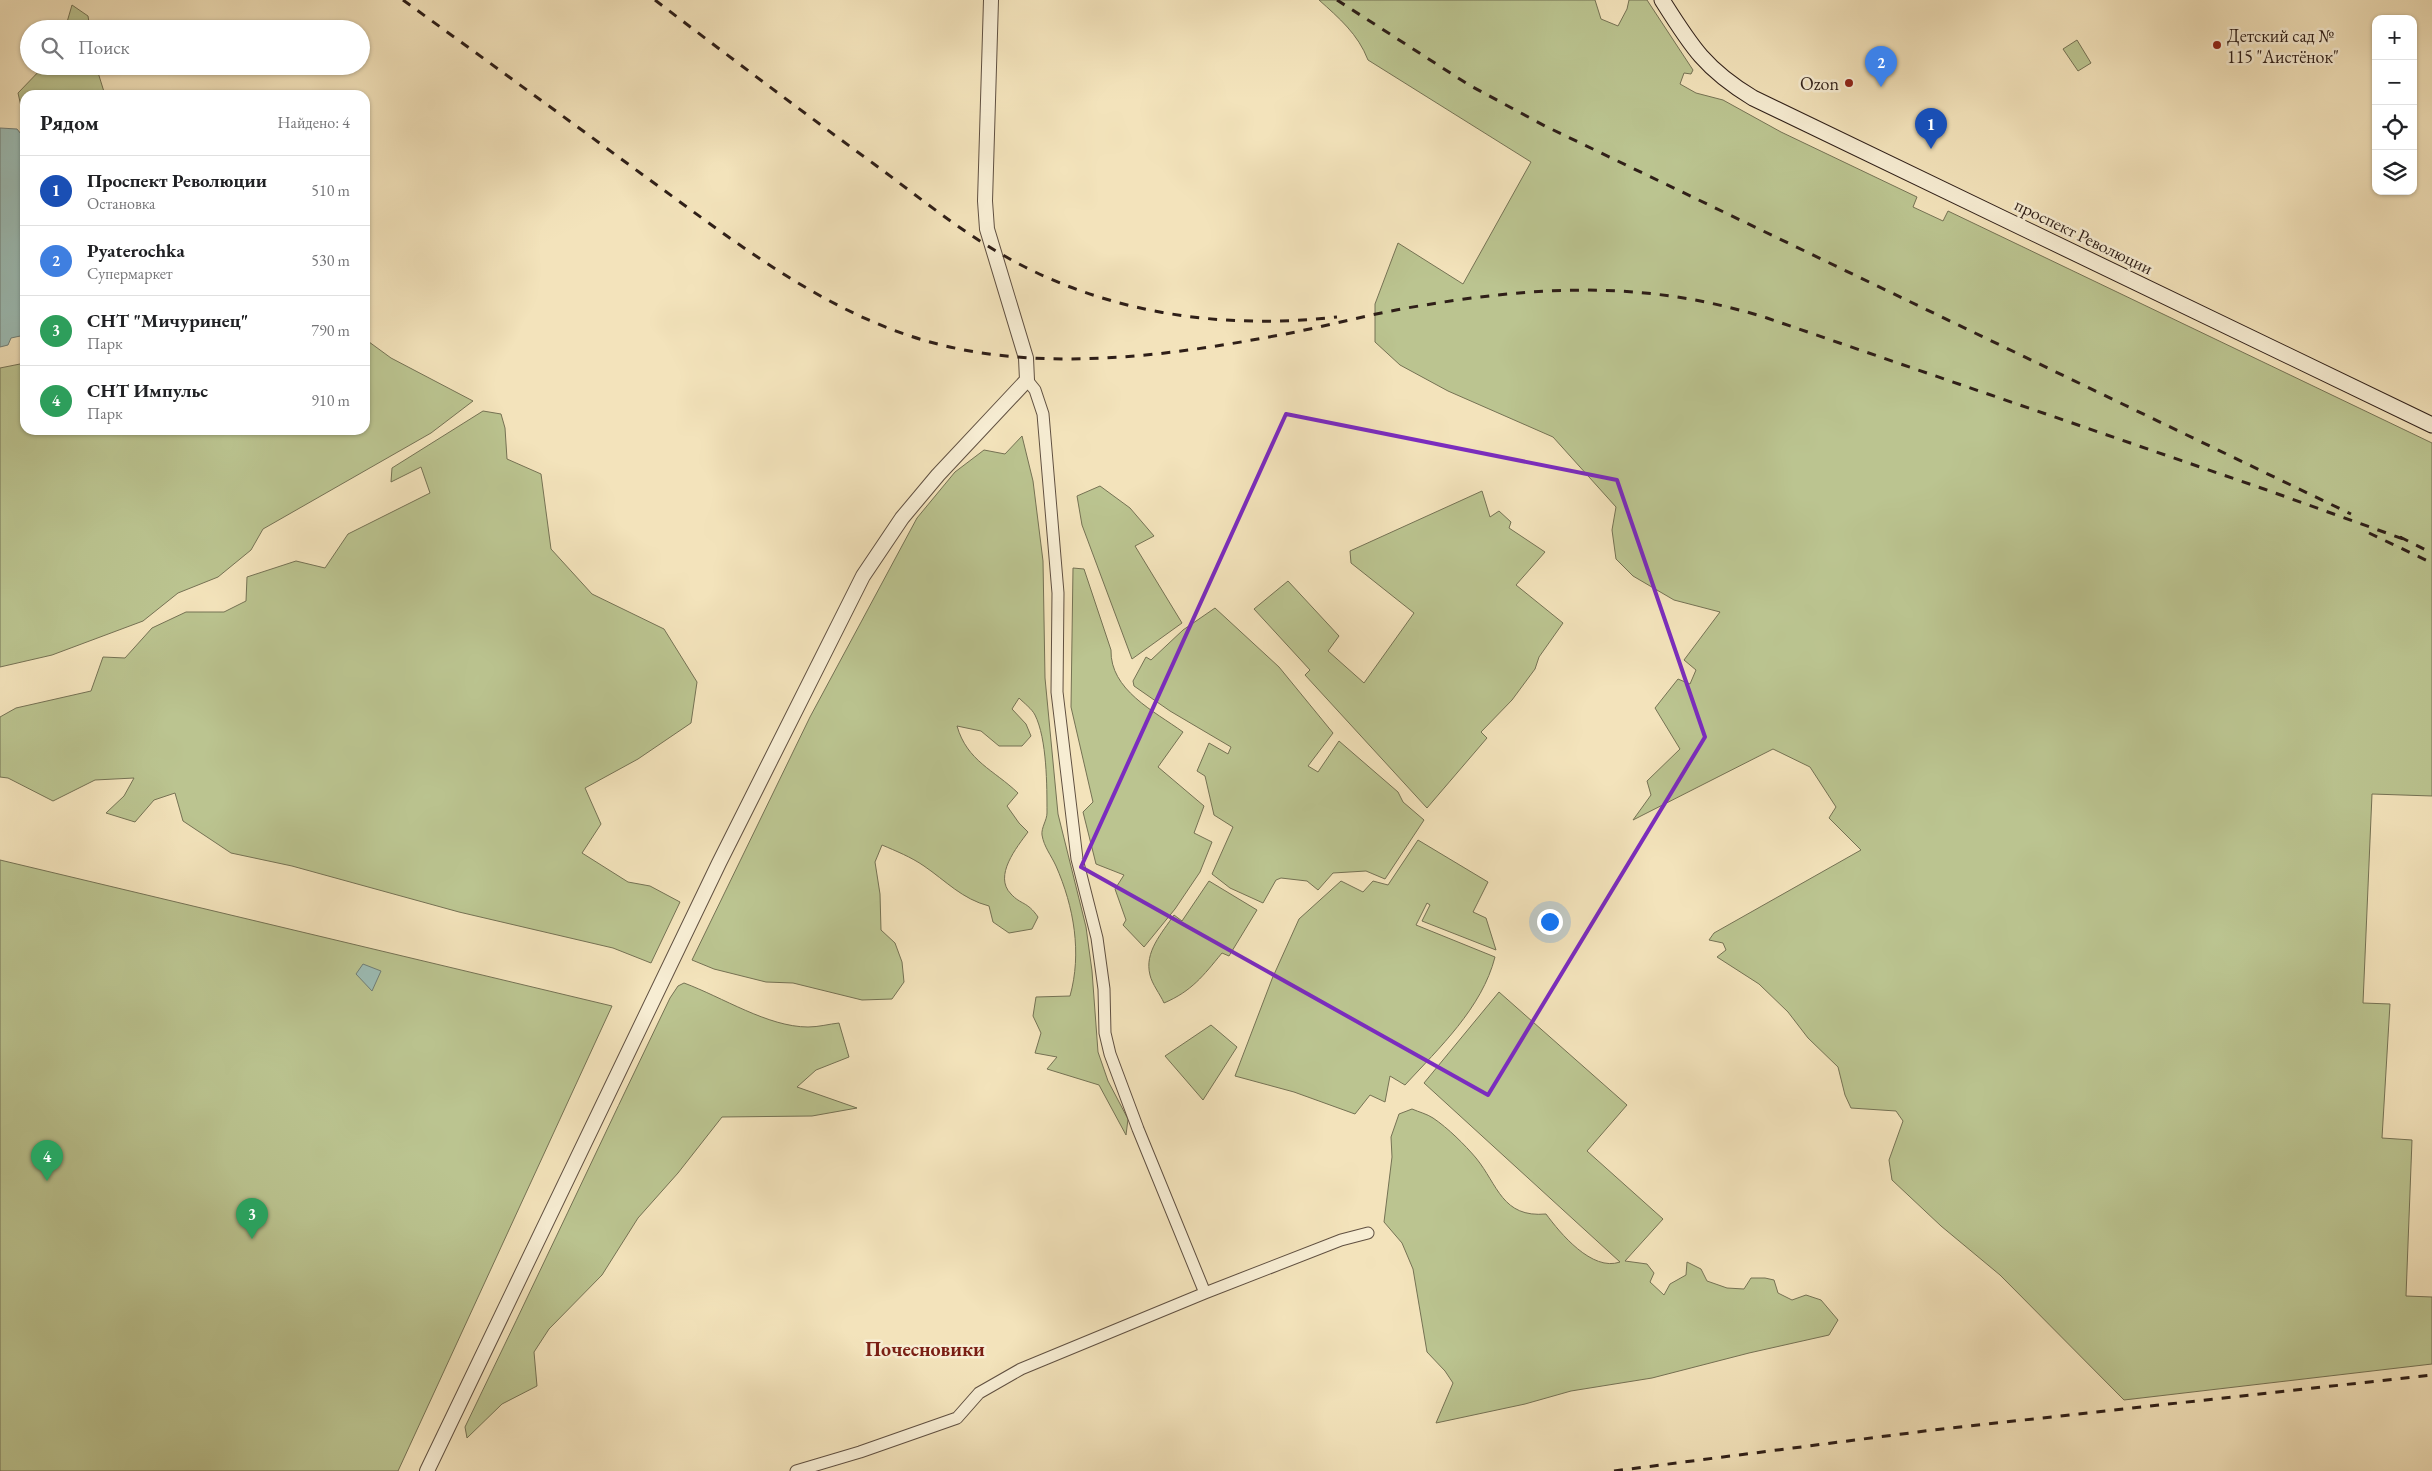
<!DOCTYPE html>
<html lang="ru">
<meta charset="utf-8">
<style>
:root{--surface:#fff;--page:#f2f2f2;--text:#202124;--muted:#757577;--line:#e0e0e0;--accent:#8f2418}
body{margin:0;font-family:"EB Garamond",serif;background:var(--page);color:var(--text)}
.controls{position:absolute;right:15px;top:15px;display:grid;overflow:hidden;border-radius:10px;box-shadow:0 1px 4px #0004}
.controls button{width:45px;height:45px;display:grid;place-items:center;padding:0;border:0;border-bottom:1px solid var(--line);background:var(--surface);color:var(--text);font:25px sans-serif}
.you{position:absolute;left:1549px;top:921px;width:18px;height:18px;margin:-12px;border:4px solid #fff;border-radius:50%;background:#1a73e8;box-shadow:0 0 0 8px #1a73e833}
.badge{display:grid;place-items:center;width:32px;height:32px;border-radius:50%;background:var(--accent);color:#fff;font-size:16px;font-weight:700}
.pin{position:absolute;translate:-50% -41px;filter:drop-shadow(0 1px 2px #0008)}
.pin::after{content:'';position:absolute;top:26px;width:18px;height:15px;background:inherit;clip-path:polygon(0 0,100% 0,50% 100%)}
.list{margin:0;padding:0;list-style:none}
h2{display:flex;justify-content:space-between;align-items:center;height:65px;margin:0;padding:0 20px;font-size:21px}
h2 small{font-size:16px;font-weight:400;color:var(--muted)}
.list li{display:grid;grid-template-columns:32px 1fr auto;gap:15px;align-items:center;box-sizing:border-box;height:70px;padding:0 20px;border-top:1px solid var(--line)}
.list b{display:block;font-size:19px;white-space:nowrap}
.list p{margin:0;font-size:16px;white-space:nowrap;color:var(--muted)}
.list em{font-size:16px;font-style:normal;color:var(--muted)}
.icon{flex:none;width:28px;height:28px;fill:none;stroke:currentColor;stroke-width:2;stroke-linecap:round;stroke-linejoin:round}
.map{position:relative;flex:none;width:2432px;height:1471px;overflow:hidden}
.search{position:absolute;background:var(--surface);box-shadow:0 1px 4px #0004;left:20px;top:20px;width:350px;height:55px;display:flex;align-items:center;gap:12px;box-sizing:border-box;padding:0 18px;border-radius:28px;color:var(--muted);font-size:19px}
.panel{position:absolute;background:var(--surface);box-shadow:0 1px 4px #0004;left:20px;top:90px;width:350px;height:345px;border-radius:15px}
.map>svg:first-child{display:block}
.green{fill:#bbc490;stroke:#757254}
.water{fill:#9cbdb6;stroke:#707e77}
.lines{fill:none;stroke-linecap:round;stroke-linejoin:round}
.minor-casing{stroke:#605041;stroke-width:13}
.tertiary-casing{stroke:#605041;stroke-width:16}
.secondary-casing{stroke:#2f1f18;stroke-width:17}
.minor{stroke:#f7edd3;stroke-width:11}
.tertiary{stroke:#f7edd3;stroke-width:14}
.secondary{stroke:#f7edd3;stroke-width:15}
.rail{stroke:#2f1f18;stroke-width:3;stroke-dasharray:9 9;stroke-linecap:butt}
.marked{fill:none;stroke:#7b2cbf;stroke-width:4;stroke-linejoin:round}
.poi-dot{fill:#8f2418;stroke:#f7edd3;stroke-width:2}
.labels{text-anchor:middle;dominant-baseline:central;stroke-width:5;stroke-linejoin:round;paint-order:stroke}
.poi-label{font-size:18px;fill:#2f1f18;stroke:#f7edd3;text-anchor:start}
.street-label{font-size:18px;fill:#2f1f18;stroke:#f7edd3}
.quarter-label{font-size:20px;font-weight:bold;fill:#7a1f14;stroke:#f7edd3}
</style>
<div class="map">
<svg width="2432" height="1471" viewBox="0 0 2432 1471">
<rect width="100%" height="100%" fill="#f3e3bb"/>
<filter id="stains"><feTurbulence type="fractalNoise" baseFrequency=".004" numOctaves="4"/><feColorMatrix values="0 0 0 0 .2 0 0 0 0 .09 0 0 0 0 .02 0 0 0 .5 -.17"/></filter>
<radialGradient id="worn" r=".72"><stop offset=".6" stop-color="#630" stop-opacity="0"/><stop offset="1" stop-color="#630" stop-opacity=".3"/></radialGradient>
<path class="green" d="M1319,0h276l6,19 17,7 9,-17 2,-9h18l46,70 -2,4 -7,-1 -4,11 16,9 27,7 58,32 136,65 -4,10 30,14 5,-10 484,232v353l-60,-2 -9,209 27,1 -8,134 30,2 -6,156 26,1v67l-308,36 -124,-125 -59,-49 -49,-46 -3,-20 14,-39 -7,-10 -45,-3 -6,-13 -7,-28 -30,-29 -20,-26 -29,-28 -42,-27 9,-7 -3,-7 -14,-3 5,-7 147,-83 -32,-32 7,-11 -26,-40 -37,-18 -140,71 18,-25 -4,-14 33,-32 -25,-41 23,-29 12,5 6,-14 -12,-10 36,-48 -46,-12 -41,-24 -17,-17 -4,-29 4,-23 -63,-70 -105,-46 -48,-26 -25,-23v-38l23,-61 65,41 68,-122 -163,-102c-10,-26 -29,-42 -49,-60z
M72,5l16,11 2,13h-25z
M2077,40l14,23 -13,8 -15,-22z
M44,66h52l9,29h-80v29l-7,-31z
M365,339l26,19 82,43 -42,32 -168,96 -12,21 -33,27 -40,16 -35,28 -91,34 -52,12v-299l25,-5v67h340z
M483,411l18,3 4,14 2,31 34,15 10,75 41,45 72,35 33,53 -6,41 -53,36 -53,29 16,36 -19,29 46,29 22,4 30,16 -29,61 -38,-15 -154,-36 -167,-46 -61,-13 -48,-32 -8,-28 -21,7 -19,22 -29,-9 18,-17 10,-18 -39,2 -42,21 -45,-23 -8,-1v-60l16,-9 75,-17 12,-34 22,1 27,-30 34,-16h38l22,-11 1,-24 49,-16 29,7 23,-34 82,-41 -9,-26 -30,15 1,-14z
M1022,436l11,45 10,80 2,117 13,136 28,113 6,44 6,81 10,29 20,38 -2,16 -27,-50 -52,-16 10,-12 -22,-4 6,-20 -8,-17 3,-19 34,-1c12,-43 4,-89 -14,-130 -5,-11 -12,-19 -14,-31 -1,-7 5,-15 5,-22 0,-27 0,-74 -12,-98 -3,-6 -11,-12 -16,-17l-7,11 14,15 5,12 -9,10h-23l-18,-15 -24,-5c10,35 37,44 61,67l-11,13 12,17 9,9c-11,15 -35,44 -17,62 10,11 16,7 27,23l-6,12 -23,4 -16,-11 -4,-16c-27,-7 -43,-25 -65,-40 -13,-9 -28,-15 -42,-21l-7,17 5,32 1,36 14,13 7,19 2,20 -12,17 -30,1 -69,-17 -27,-1 -52,-13 -22,-9 118,-243 107,-199 38,-46 29,-22 21,4z
M1100,486l30,22 24,28 -19,10 47,77 -50,36 -50,-134 -5,-29z
M1482,491l8,26 9,-6 12,11 -2,6 36,24 -29,33 47,38 -24,34 -4,12 -23,31 -31,32 6,6 -60,70 -122,-133 5,-5 -56,-61 34,-28 51,55 -11,15 36,32 50,-70 -63,-50 -1,-12z
M1073,568l11,1 27,81c-1,40 43,61 72,82l-25,35 46,39 -10,27 18,9 -12,30 -25,37 -31,38 -21,-22 3,-5 -11,-31 9,-14 -28,-11 -13,-52 10,-10 -22,-95z
M1215,608l64,59 54,66 -25,33 10,6 21,-31 59,51 5,10 21,18 -39,59 -19,-8 -33,2 -15,17 -11,-9 -26,-3 -5,2 -13,23 -33,-15 -18,-14 21,-47 -19,-12 -9,-39 -8,-5 12,-28 19,11 3,-7 -61,-36 -36,-25 -1,-5 13,-24 5,3 32,-30z
M1418,840l70,42 -15,30 13,6 10,32 -74,-29 8,-16 -3,-2 -11,22 79,32c-13,51 -56,91 -90,128l-15,-9 -5,26 -15,-7 -15,19 -61,-22 -59,-16 37,-97 27,-60 42,-38 22,11 10,-11 15,4z
M0,860l612,146 -214,465h-398z
M1209,881l48,29 -28,46 -7,-3c-19,23 -30,38 -58,50 -4,-9 -12,-19 -14,-28 -6,-23 12,-42 24,-60l8,6z
M684,983c38,14 84,44 124,44 11,0 21,-3 31,-4l10,34 -33,13 -19,17 60,21 -45,8 -90,1 -44,56 -40,45 -36,57 -53,54 -15,23 3,34 -35,18 -35,34 -2,-11c69,-142 136,-286 205,-429l8,-12z
M1499,992l128,113 -40,46 76,68 -38,42 22,3 7,9 -4,9 14,13 6,-11 16,-9 1,-13 14,7 6,12 20,7 17,1 7,-11h14l9,2 4,13 14,7 14,-5 15,5 17,20 -9,15 -80,18 -97,25 -81,13 -46,13 -89,19 17,-40 -8,-12 -18,-19 -14,-83 -11,-26 -18,-21 8,-65 -1,-20 8,-23 13,-5c7,3 15,5 21,9 15,10 32,27 43,40 22,27 26,60 70,56 14,19 46,58 74,48l-196,-179z
M1211,1025l26,22 -34,53 -38,-44z"/>
<path class="water" d="M0,128l17,1 8,10v196l-14,3 -3,7 -8,2z
M363,964l18,7 -9,20 -16,-17z"/>
<g class="lines">
<defs>
<path id="minor" d="M1027,380l8,10 8,24 15,179 -1,99 20,167 20,79 7,51 1,44 5,21 28,75 67,164
M796,1471l64,-19 97,-34 22,-25 42,-24 184,-76 136,-53 27,-7"/>
<path id="tertiary" d="M427,1471l292,-608 144,-287 39,-58 36,-43 89,-95 -1,-22 -39,-129 -2,-28 6,-201"/>
<path id="secondary" d="M1662,0c29,46 43,69 91,98l679,327"/>
</defs>
<use href="#minor" class="minor-casing"/>
<use href="#tertiary" class="tertiary-casing"/>
<use href="#secondary" class="secondary-casing"/>
<use href="#minor" class="minor"/>
<use href="#tertiary" class="tertiary"/>
<use href="#secondary" class="secondary"/>
<path class="rail" d="M403,0c80,58 160,116 240,175 90,65 179,137 287,167 108,30 231,15 339,-5 47,-8 92,-21 138,-29 127,-22 236,-29 360,10l497,171 142,51
M655,0c72,55 145,110 219,164 49,36 97,76 151,103 97,49 205,62 312,50
M1337,0l132,85 76,41 806,388
M2369,533l63,30
M2400,537l32,16
M1614,1471l319,-41 499,-55"/>
</g>
<path class="marked" d="M1286,414l331,66 88,257 -217,358 -407,-228z"/>
<g class="poi-dot">
<circle cx="2217" cy="45" r="5"/>
<circle cx="1849" cy="83" r="5"/>
</g>
<g class="labels">
<g class="poi-label">
<text x="2227" y="35">Детский сад №<tspan x="2227" dy="21">115 "Аистёнок"</tspan></text>
<text x="1839" y="83" text-anchor="end">Ozon</text>
</g>
<g class="street-label">
<text transform="translate(2084 236) rotate(26)">проспект Революции</text>
</g>
<g class="quarter-label">
<text x="925" y="1349">Почесновики</text>
</g>
</g>
<rect width="100%" height="100%" filter="url(#stains)"/>
<rect width="100%" height="100%" fill="url(#worn)"/>
</svg>
<div class="controls">
<button>+</button>
<button>−</button>
<button><svg class="icon" aria-label="locate" viewBox="0 0 24 24"><circle cx="12" cy="12" r="6"/><path d="M12 2v4M12 18v4M2 12h4M18 12h4"/></svg></button>
<button><svg class="icon" aria-label="layers" viewBox="0 0 24 24"><path d="M12 4l9 5-9 5-9-5zM3 14l9 5 9-5"/></svg></button>
</div>
<div class="you"></div>
<div class="pin badge" style="left:1931px;top:149px;background:#1a4fb4">1</div>
<div class="pin badge" style="left:1881px;top:87px;background:#3f7fe0">2</div>
<div class="pin badge" style="left:252px;top:1239px;background:#2e9e5b">3</div>
<div class="pin badge" style="left:47px;top:1181px;background:#2e9e5b">4</div>
<div class="search"><svg class="icon" aria-label="search" viewBox="0 0 24 24"><circle cx="10" cy="10" r="6"/><path d="M15 15l6 6"/></svg>Поиск</div>
<section class="panel">
<h2>Рядом<small>Найдено: 4</small></h2>
<ul class="list">
<li><span class="badge" style="background:#1a4fb4">1</span><div><b>Проспект Революции</b><p>Остановка</p></div><em>510 m</em></li>
<li><span class="badge" style="background:#3f7fe0">2</span><div><b>Pyaterochka</b><p>Супермаркет</p></div><em>530 m</em></li>
<li><span class="badge" style="background:#2e9e5b">3</span><div><b>СНТ &quot;Мичуринец&quot;</b><p>Парк</p></div><em>790 m</em></li>
<li><span class="badge" style="background:#2e9e5b">4</span><div><b>СНТ Импульс</b><p>Парк</p></div><em>910 m</em></li>
</ul>
</section>
</div>
